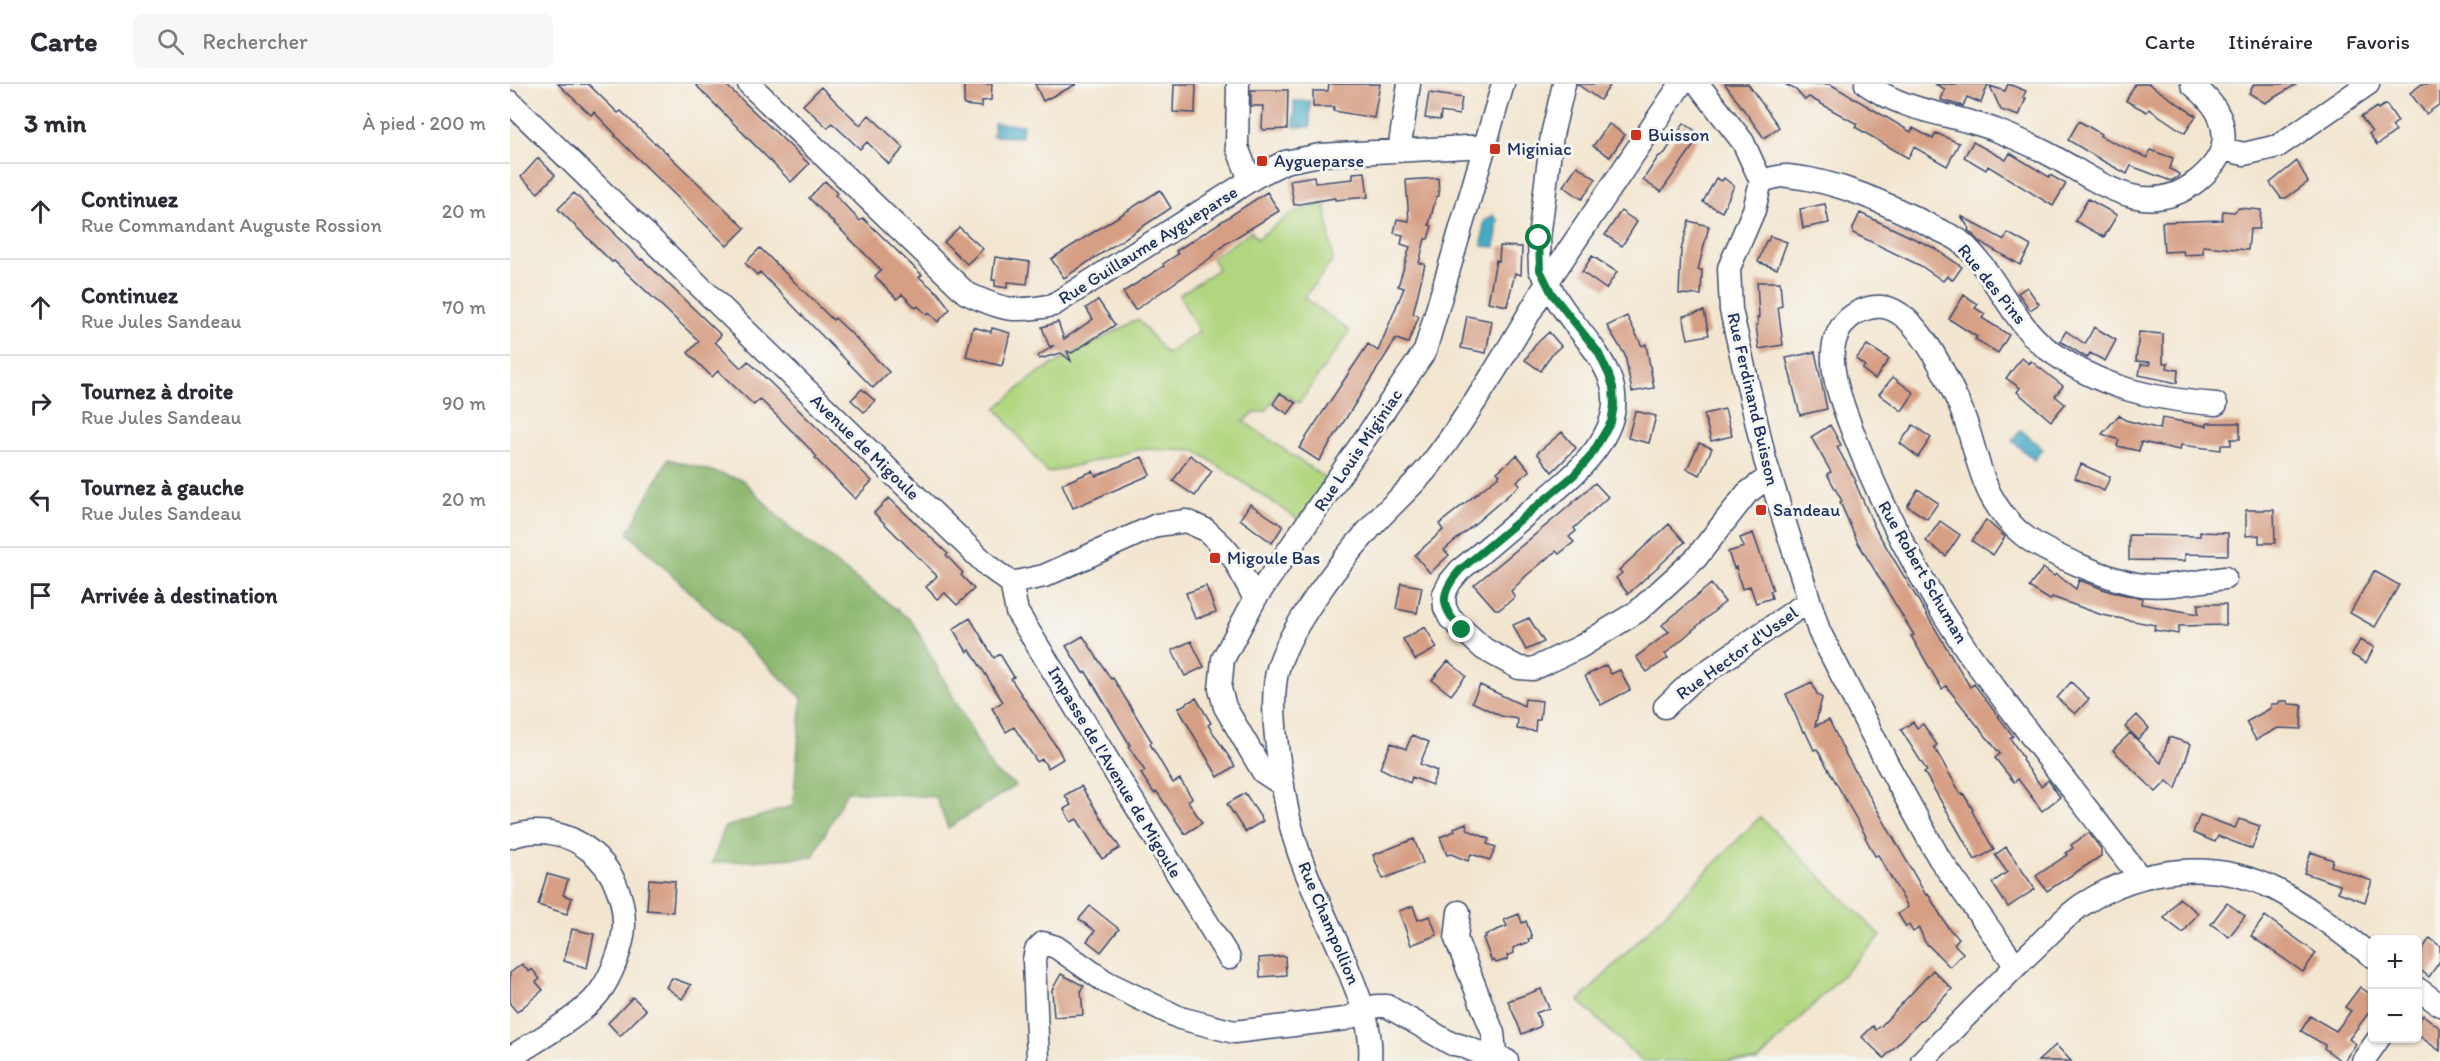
<!DOCTYPE html>
<html lang="fr">
<meta charset="utf-8">
<style>
:root{--surface:#fff;--page:#f7f7f7;--text:#2b2b33;--muted:#7c7c81;--line:#e1e1e2}
body{margin:0;font-family:Itim,sans-serif;background:var(--page);color:var(--text)}
.controls{position:absolute;right:18px;bottom:18px;display:grid;overflow:hidden;border-radius:9px;box-shadow:0 2px 4px #0004}
.controls button{width:54px;height:54px;display:grid;place-items:center;padding:0;border:0;border-bottom:2px solid var(--line);background:var(--surface);color:var(--text);font:30px sans-serif}
.stop{position:absolute;width:18px;height:18px;margin:-14px;border:4px solid #0b8043;border-radius:50%;background:#fff}
.stop.end{background:#0b8043;border-color:#fff;box-shadow:0 2px 6px #0008}
.list{margin:0;padding:0;list-style:none}
h2{display:flex;justify-content:space-between;align-items:center;height:78px;margin:0;padding:0 24px;font-size:26px}
h2 small{font-size:20px;font-weight:400;color:var(--muted)}
.list li{display:grid;grid-template-columns:39px 1fr auto;gap:18px;align-items:center;box-sizing:border-box;height:96px;padding:0 24px;border-top:2px solid var(--line)}
.list b{display:block;font-size:22px;white-space:nowrap}
.list p{margin:0;font-size:20px;white-space:nowrap;color:var(--muted)}
.list em{font-size:20px;font-style:normal;color:var(--muted)}
.icon{flex:none;width:33px;height:33px;fill:none;stroke:currentColor;stroke-width:2;stroke-linecap:round;stroke-linejoin:round}
.map{position:relative;flex:none;width:1930px;height:977px;overflow:hidden}
header{display:flex;align-items:center;gap:36px;box-sizing:border-box;height:84px;padding:0 30px;background:var(--surface);border-bottom:2px solid var(--line)}
header strong{font-size:28px}
nav{display:flex;gap:33px;margin-inline-start:auto;font-size:21px}
.search{width:420px;height:54px;background:var(--page);display:flex;align-items:center;gap:15px;box-sizing:border-box;padding:0 21px;border-radius:9px;color:var(--muted);font-size:22px}
main{display:flex}
aside{flex:1;background:var(--surface)}
.map>svg:first-child{display:block}
.green{fill:#b1d67f;stroke:#66826e;stroke-width:1.5}
.forest{fill:#8cb76e;stroke:#547366;stroke-width:1.5}
.water{fill:#45aac5;stroke:#306c92;stroke-width:1.5}
.building{fill:#d69e83}
.lines{fill:none;stroke-linecap:round;stroke-linejoin:round}
.minor-casing{stroke:#3b4a6f;stroke-width:25}
.minor{stroke:#fff;stroke-width:22}
.route{stroke:#0b8043;stroke-width:8}
.poi-dot{fill:#c8321e;stroke:#f6f6f2;stroke-width:2}
.labels{text-anchor:middle;dominant-baseline:central;stroke-width:6;stroke-linejoin:round;paint-order:stroke}
.poi-label{font-size:18px;fill:#1b2f5e;stroke:#f6f6f2;text-anchor:start}
.street-label{font-size:18px;fill:#1b2f5e;stroke:#f6f6f2}
</style>
<header>
<strong>Carte</strong>
<div class="search"><svg class="icon" aria-label="search" viewBox="0 0 24 24"><circle cx="10" cy="10" r="6"/><path d="M15 15l6 6"/></svg>Rechercher</div>
<nav><a>Carte</a><a>Itinéraire</a><a>Favoris</a></nav>
</header>
<main>
<aside>
<h2>3 min<small>À pied · 200 m</small></h2>
<ul class="list">
<li><svg class="icon" aria-label="ahead" viewBox="0 0 24 24"><path d="M12 20V5M6 11l6-6 6 6"/></svg><div><b>Continuez</b><p>Rue Commandant Auguste Rossion</p></div><em>20 m</em></li>
<li><svg class="icon" aria-label="ahead" viewBox="0 0 24 24"><path d="M12 20V5M6 11l6-6 6 6"/></svg><div><b>Continuez</b><p>Rue Jules Sandeau</p></div><em>70 m</em></li>
<li><svg class="icon" aria-label="right" viewBox="0 0 24 24"><path d="M7 20v-9h11M14 6l5 5-5 5"/></svg><div><b>Tournez à droite</b><p>Rue Jules Sandeau</p></div><em>90 m</em></li>
<li><svg class="icon" aria-label="left" viewBox="0 0 24 24"><path d="M17 20v-9H6M10 6l-5 5 5 5"/></svg><div><b>Tournez à gauche</b><p>Rue Jules Sandeau</p></div><em>20 m</em></li>
<li><svg class="icon" aria-label="arrive" viewBox="0 0 24 24"><path d="M6 21V4h12l-3 4 3 4H6"/></svg><div><b>Arrivée à destination</b></div></li>
</ul>
</aside>
<div class="map">
<svg width="1930" height="977" viewBox="0 0 1930 977">
<rect width="100%" height="100%" fill="#f6f6f2"/>
<filter id="ink" filterUnits="userSpaceOnUse"><feTurbulence type="fractalNoise" baseFrequency=".0167" numOctaves="2"/><feDisplacementMap in="SourceGraphic" scale="12" xChannelSelector="R" yChannelSelector="G"/><feConvolveMatrix kernelMatrix="1 2 1 2 8 2 1 2 1" color-interpolation-filters="sRGB"/></filter>
<filter id="wash" filterUnits="userSpaceOnUse"><feTurbulence type="fractalNoise" baseFrequency=".008" numOctaves="4" result="noise"/><feDisplacementMap in="SourceGraphic" scale="24" xChannelSelector="R" yChannelSelector="G"/><feGaussianBlur stdDeviation="1.35" result="paint"/><feColorMatrix in="noise" values="0 0 0 0 0 0 0 0 0 0 0 0 0 0 0 0 0 1.4 0 .05"/><feComposite in="paint" operator="in"/></filter>
<g filter="url(#wash)">
<rect width="100%" height="100%" fill="#f3e6d0"/>
<path class="green" d="M815,119l8,57 -29,38 46,33 -51,72 -20,-12 -13,20 -12,2 -11,8 85,59 -27,41 -105,-70 -54,-2 -95,24 -51,-65 43,-36 99,-53 28,35 33,-22 -20,-37 39,-26 -6,-11 39,-27 6,8 34,-25z
M1250,733l121,119 -123,125h-117l-62,-60z"/>
<path class="forest" d="M158,375l75,21 46,48 123,93 82,151 22,13 -68,43 -12,-31 -89,-6 -34,66 -101,6 13,-36 68,-21 9,-108 -174,-165z"/>
<path class="water" d="M784,17h16v26h-16z
M484,39l29,2 -1,12 -29,-1z
M983,131l5,5 -3,27 -13,-1 2,-24z
M1511,346l22,19 -9,11 -22,-19z"/>
<g id="blocks">
<path class="building" d="M48,0h30l30,29 3,-2 34,33 1,-1 89,85 -18,18 -112,-110 1,-1 -22,-23 -3,3z
M185,0h30l84,80 -18,18z
M461,0h21l-1,16 -9,1v6l-18,-2v-20z
M525,0h42l-34,17z
M664,0h22l-1,29 -22,-1z
M819,0h51l-6,34 -41,-7 1,-4h-21v-16h15z
M1067,0h34l-11,16z
M1215,0h23l31,43 -15,11z
M1275,0h45l81,48 2,-4 20,11 3,-6 23,10 -12,23 -33,-19 -6,11 -53,-31 2,-3 -48,-27 -4,3 -9,-10z
M1425,0h53l-7,19 -14,-6 -4,9 -22,-6 4,-11z
M1498,0l18,7 -3,6 3,1 -7,18 -18,-6 -11,-24 15,5z
M1625,0h14l47,32 -11,17 -36,-24 -2,3 -21,-11z
M1744,0h43l-32,19 -16,-10z
M1912,0h18v20l-14,10 -16,-21z
M311,3l39,38 9,-10 35,33 -15,16 -22,-22 -7,7 -28,-26 -4,5 -25,-23z
M741,6h37l-1,39 -23,1 -2,-2 1,-22h-12z
M919,9l33,5 -3,17 -18,-3 -1,8 -15,-2z
M1876,20l12,17 -6,5 4,5 -19,14 -8,-11 3,-2 -11,-15 16,-10 1,2z
M1569,37l22,13 -1,2 47,22 3,-8 23,8 -3,11 9,5 -1,3 -7,4 -40,-15 -4,8 -24,-13 -35,-21z
M1174,39l17,12 -40,57 -18,-12 15,-23 7,-4z
M1099,40l16,11 -15,22 -17,-11z
M1463,58l33,18 4,-7 39,24 1,-2 16,9 -13,22 -65,-40 -2,4 -22,-13z
M28,74l17,17 -17,18 -17,-16z
M1787,77l11,21 -22,16h-5l-11,-15z
M1067,82l19,13 -14,20 -19,-13z
M855,88l3,25 -33,3v-2l-41,7 -4,-25 24,-4 1,7 38,-4v-6z
M928,94l1,18 -3,1 -7,28 3,1 -4,13h-3l-6,24 6,1 -12,50 6,2 -11,27 -12,-4 -77,122 -20,-13 69,-104 10,7 26,-63 -6,-2 12,-39 -9,-3 2,-9 -9,-2 3,-14 12,2 -3,-41z
M1206,94l6,3 2,-3 10,8 -12,26 -19,-10z
M315,97l12,12 -2,2 25,26 3,-3 59,57 -3,2 19,16 12,16 -12,13 -9,-9 -2,2 -9,-9 -2,2 -14,-14 -5,5 -22,-23 6,-6 -72,-72z
M650,106l11,18 -107,70 -13,-19z
M757,108l12,19 -54,33 -16,15 -74,51 -12,-18 41,-26 -1,-2 15,-10 -2,-3z
M64,109l41,40 -1,1 27,26 1,-1 79,76 -6,7 26,26 7,-7 124,120 -17,18 -40,-41 2,-1 -10,-11 -47,-47 -6,6 -36,-34 -6,6 -24,-24 11,-12 -85,-80 -2,1 -54,-53z
M1578,115l29,16 -13,22 -29,-16z
M1315,120l4,19 -26,5 -3,-19z
M1729,124l22,2 -2,19h-9l-2,21 -45,-4v8l-19,1 -1,-4 -19,1 -2,-30 60,-2 1,-9 11,1z
M1111,127l16,11 -15,24 -17,-11z
M1350,129l74,35 28,19 -9,13 -6,-4 -4,5 -22,-15 -68,-33v-5z
M1451,132l43,24 4,-7 23,13 -11,19 -40,-23 -12,-12 1,-2z
M1179,137l20,5 -11,44h4l-1,25 -22,-1 2,-44z
M449,143l24,22 -16,15 -23,-22z
M1260,152l17,6 -10,27 -19,-7 8,-21h2z
M990,162l22,1 -1,28 -6,-2 -8,33 -19,-4 8,-42 3,1z
M250,164l73,72 2,-2 21,20 33,34 -16,16 -113,-116 -3,3 -12,-12z
M1082,172l25,16 -11,17 -24,-17z
M485,173l35,5 -3,22 -19,-2 -1,6 -12,-2v-6h-3z
M1247,198h23l2,24 -4,1 5,38 -24,4 -3,-24 2,-1 -1,-6 2,-1z
M1517,203l12,17 -9,6 -12,-17z
M1454,211l14,9 -3,4 10,6 -3,4 27,17 -11,18 -23,-14 2,-2 -28,-18z
M588,216l17,25 -43,28 -5,-2 4,10 -10,-8 -22,6 -1,-3 15,-10h-4l-7,-19 16,-5 6,17 29,-20 -7,-11z
M1194,227l5,24 -21,4 -5,-23z
M957,232l25,5 -6,32 -25,-5z
M1117,232l15,30 4,-2 8,44 -22,4 -7,-37 -18,-29z
M463,243l18,5 1,-4 18,5 -8,33 -36,-9z
M1584,243l22,13 -11,21 -15,-8 -3,5 -27,-17 6,-10 19,13z
M1039,248l12,14 -10,9 -10,16 -16,-11 11,-16z
M1629,248l24,2v29h5l-1,5 11,2 -1,13 -38,-8 2,-11 9,1v-3l-14,-1z
M1357,261l22,14 -14,20 -13,-10 3,-3 -9,-7z
M1305,268l12,57 -27,6 -14,-57z
M1512,274l7,6 2,-3 32,25 -8,10 10,8 -14,17 -34,-29 3,-4 -14,-10z
M1383,293l21,16 -12,18 -23,-17z
M352,305l13,12 -11,11 -13,-12z
M770,309l16,10 -8,11 -15,-10z
M1215,325l7,27 -21,5 -7,-27z
M1125,327l21,5 -7,27 -21,-5z
M1609,331l6,5 35,9 2,-11 45,8v-3h33v16h-9v6h-10v5l-40,-5 -1,5 -39,-8 -2,9 -22,-5 2,-6 -17,-6z
M1320,341l11,20 -4,2 19,34 -1,1 20,46 95,159 4,-3 39,52 -3,2 13,20 -1,2 19,26 7,-6 12,17 -18,14 -24,-32 -4,3 -19,-24 5,-4 -54,-68 -4,3 -31,-53 3,-1 -56,-92 -18,-41 2,-1 -15,-27 4,-2 -20,-35z
M1403,341l18,13 -13,19 -18,-14z
M1052,348l14,16 -24,24 -15,-19z
M1189,359l13,5 -12,27 -13,-6z
M680,371l22,16 -17,25 -22,-15z
M1007,371l13,16 -13,10 3,4 -76,65 5,5 -19,18 -15,-18 28,-25 -4,-6 61,-49 -3,-3z
M632,373l8,18 -77,33 -11,-24 31,-13 3,5z
M1571,380l29,13 -6,14 -29,-13z
M1085,399l13,14 -34,31 2,3 -7,6 5,5 -15,12 -3,-3 -29,24 -16,16 4,6 -15,12h-5l-21,-24 87,-72z
M1408,405l20,14 -11,16 -20,-13z
M379,414l59,56 -2,1 17,18 -2,2 13,14 -17,16 -12,-12 -8,6 -11,-12 11,-11 -63,-63z
M740,420l33,22 -11,17 -32,-24z
M1736,426h28l1,33h-16v-8l-13,1z
M1476,436l19,17 -12,18 -21,-14z
M1430,437l20,14 -14,21 -20,-15z
M1159,440l16,18 -57,52 -12,-16 6,-5 -3,-3z
M1690,448l28,1v22l-43,-1v7l-56,-1v-25l71,1z
M1243,449l20,57 -3,1 2,7 -16,5 -6,-17 -8,3 -6,-22 -2,1 -6,-16 16,-5 -4,-9z
M1533,484l11,8 2,-2 20,15 3,-9 32,12 31,6 -1,6 57,10v-10h28v21l-47,1 -1,8 -24,-4 1,-5 -53,-10 -50,-18 -2,3 -21,-13z
M1864,487l25,14 -24,42 -25,-14z
M891,499l21,4 -5,26 -21,-4z
M1201,500l14,18 -60,52 3,4 -21,14 -11,-15 33,-25 -7,-7z
M696,502l10,26 -21,7 -9,-26z
M460,534l24,40 6,-4 14,23 -3,2 47,70 5,10 -15,9 -6,-9 -5,3 -23,-35 -8,5 -14,-24 11,-6 -33,-52 -3,2 -14,-23z
M1019,534l15,24 -18,8 -13,-25z
M915,543l12,21 -22,12 -12,-21z
M573,552l28,43 2,-1 39,64 -2,2 23,39 7,-4 12,19 -4,3 14,22 -17,11 -28,-42 -3,1 -13,-19 4,-3 -17,-25 2,-1 -44,-73 -3,1 -17,-27z
M1850,556l14,7 -8,16 -14,-8z
M681,557l13,26 -19,9 -13,-26z
M938,577l18,15 -15,19 -19,-15z
M1096,581l5,9 9,-4 10,20 -29,15 -16,-29z
M1302,598l5,12 5,4 -7,28 14,-6 17,35 80,140 2,-1 21,35 10,9 -5,6 9,9 -13,14 -25,-25 -6,-14 -6,4 -4,-7 -3,2 -8,-13 10,-7 -30,-52 -3,1 -10,-19 1,-1 -49,-87 -3,1 -9,-19 -2,1 -17,-38z
M1561,598l18,17 -14,15 -18,-16z
M970,601l44,21 1,-7 17,2 -2,19h-4l-1,11 -18,-2 1,-10 -17,-3 -29,-14z
M686,614l15,25 -3,2 27,41 -17,11 -40,-69z
M1770,617h7l2,3 13,1 -1,24 -23,-1 -22,12 -10,-18 25,-14v-4h7z
M1627,631l12,13 -11,11 -13,-12z
M1403,638l4,6 6,-4 14,21 -3,2 27,47 2,-1 10,17 -1,1 22,39 -19,10 -51,-88 3,-1 -26,-41z
M1620,649l31,30 8,-26 22,7 -15,45 -9,-8 -11,11 -43,-42z
M902,651l17,7 -9,22 17,7 -5,14 -20,-8 -2,6 -30,-15 11,-25 15,6z
M571,702l39,62 -18,11 -25,-40 -6,3 -7,-13 7,-4 -6,-10z
M735,709l18,28 -18,11 -18,-28z
M1690,731l35,13 4,-9 21,7 -8,23 -34,-13 -3,6 -22,-9z
M956,739l2,7 21,9 -2,5 9,3 -6,13 -19,-6 -3,7 -17,-7 -4,1 -7,-18 15,-6 -1,-3z
M1579,749l12,16v7l-54,35 -11,-15 31,-21 -1,-2 7,-5 -2,-3z
M904,755l9,24 -40,16 -10,-24z
M1496,763l29,42 -27,18 -16,-24 15,-11 -12,-17z
M1801,768l22,8 -2,6 41,15 -7,21 -27,-10 2,-7 -36,-12z
M37,790l21,6 -5,15 9,3 -5,16 -29,-9z
M139,795l26,2 -2,31 -26,-2z
M1669,814l19,15 -15,20 -19,-15z
M1717,819l18,13 -16,21 -18,-13z
M580,822l29,23 -18,23 -14,-11 8,-10 -16,-12z
M903,822l5,14 12,-4 7,19 -26,10 -12,-34z
M1009,830l3,9 4,-2 6,17 -4,1 1,3 -16,6 1,5 -7,3 1,3 -12,4 -2,-3 -2,2 -9,-24 3,-1 -1,-2 22,-9 -3,-6z
M1755,832l51,37 -13,19 -52,-36z
M62,845l22,5 -7,34 -23,-7z
M1920,854l10,8v15l-11,16 -11,-9v-13z
M775,872l1,19 -26,2 -1,-19z
M12,880l7,8 3,-3 8,10 -4,3 7,8 -26,22 -7,-8v-31z
M1423,886l19,19 -68,69 -22,-21 11,-11 3,4 6,-5z
M551,890l23,12 -3,4 2,25 -29,2 -2,-27z
M162,894l19,7 -9,14 -16,-12z
M1850,903l13,9v11l-24,32 7,5 -12,17h-3l-17,-13 1,-3 -24,-14 9,-15 26,15 15,-20 -6,-4z
M1031,905l8,19 -13,5 5,12 -2,2 -17,7 -14,-33z
M123,913l13,13 -26,26 -12,-13z
M1913,931l17,13v23l-22,-16v-13z
M1546,961l15,16h-33z"/>
</g>
</g>
<g filter="url(#ink)">
<use href="#blocks" fill-opacity="0" stroke="#3b4a6f" stroke-width="1.5"/>
<g class="lines">
<defs>
<path id="minor" d="M239,0l217,209c36,17 48,20 87,12l204,-129 28,-14 35,-7 165,-9
M728,0l-1,63 13,33
M1171,0l-133,197c12,33 46,59 61,95 25,57 -44,107 -82,138 -22,19 -44,38 -67,56l-10,12 -6,12 1,14 5,10 34,31 35,19 14,1 47,-22 58,-36 58,-53 51,-65 23,-17
M1188,0l45,58 18,39 -7,29 -25,58 2,42 34,150 54,171 70,136 50,91 77,108
M1356,0c43,30 87,29 132,47 20,8 40,17 58,27 45,25 91,63 141,23 11,-9 23,-22 26,-36 4,-27 -11,-44 -31,-61
M0,18l478,464 23,17 33,-7 113,-51 29,-4 20,9 17,16 11,13 21,40
M1712,65l22,5 34,-8 90,-62
M889,67l10,-67
M1251,97c9,-2 19,-6 27,-5 51,5 100,28 145,51 9,5 21,9 28,15 32,27 52,81 85,106 53,40 106,51 170,56
M501,499l6,29 212,346
M1155,623l25,-24 119,-82
M773,701l-20,-13 -38,-65 -5,-18 3,-30 32,-60 170,-248 78,-267
M0,753c59,-21 115,27 114,88 0,20 -13,52 -25,68 -18,24 -64,48 -89,65
M1629,792c-43,-56 -87,-112 -130,-169 -16,-22 -34,-44 -49,-67 -42,-63 -78,-134 -106,-205 -10,-27 -31,-74 -16,-102 7,-15 21,-24 37,-26 38,-6 71,68 84,97 13,29 17,62 31,90 8,15 19,30 33,41 22,18 91,47 120,50 26,3 56,-4 82,-7
M949,828l-3,27 37,94 3,28
M1908,905l22,16
M528,977l-4,-101 2,-10 7,-7 13,4 50,35 74,36 54,14 111,-13 31,-13h11l65,38c9,0 14,4 23,7 12,5 19,2 32,10
M860,977c3,-36 -12,-67 -25,-100 -21,-49 -48,-99 -58,-152 -7,-38 -20,-108 -8,-144 14,-42 57,-98 87,-132 20,-24 45,-44 65,-69 44,-57 81,-121 117,-183l-8,-11 -1,-32 13,-103 12,-51
M1412,977c38,-39 76,-78 116,-116 15,-14 29,-31 47,-42 57,-36 129,-44 190,-14 35,18 66,44 97,67
M1853,977l16,-23"/>
</defs>
<use href="#minor" class="minor-casing"/>
<use href="#minor" class="minor"/>
</g>
</g>
<g class="lines" filter="url(#ink)">
<path class="route" d="M952,546c-22,-23 -23,-36 -2,-60l113,-94 17,-19 21,-35 3,-17 -1,-18 -4,-12 -11,-23 -46,-58 -12,-24 -1,-32"/>
</g>
<g class="poi-dot">
<rect x="1120" y="45" width="12" height="12" rx="3"/>
<rect x="979" y="59" width="12" height="12" rx="3"/>
<rect x="746" y="71" width="12" height="12" rx="3"/>
<rect x="1245" y="420" width="12" height="12" rx="3"/>
<rect x="699" y="468" width="12" height="12" rx="3"/>
</g>
<g class="labels">
<g class="poi-label">
<text x="1138" y="51">Buisson</text>
<text x="997" y="65">Miginiac</text>
<text x="764" y="77">Aygueparse</text>
<text x="1263" y="426">Sandeau</text>
<text x="717" y="474">Migoule Bas</text>
</g>
<g class="street-label">
<text transform="translate(638 161) rotate(-32)">Rue Guillaume Aygueparse</text>
<text transform="translate(1482 200) rotate(51)">Rue des Pins</text>
<text transform="translate(1243 315) rotate(77)">Rue Ferdinand Buisson</text>
<text transform="translate(355 363) rotate(44)">Avenue de Migoule</text>
<text transform="translate(848 366) rotate(-56)">Rue Louis Miginiac</text>
<text transform="translate(1413 488) rotate(60)">Rue Robert Schuman</text>
<text transform="translate(1227 569) rotate(-36)">Rue Hector d'Ussel</text>
<text transform="translate(605 688) rotate(59)">Impasse de l'Avenue de Migoule</text>
<text transform="translate(819 839) rotate(67)">Rue Champollion</text>
</g>
</g>
</svg>
<div class="controls">
<button>+</button>
<button>−</button>
</div>
<div class="stop" style="left:1029px;top:154px"></div>
<div class="stop end" style="left:952px;top:546px"></div>
</div>
</main>
